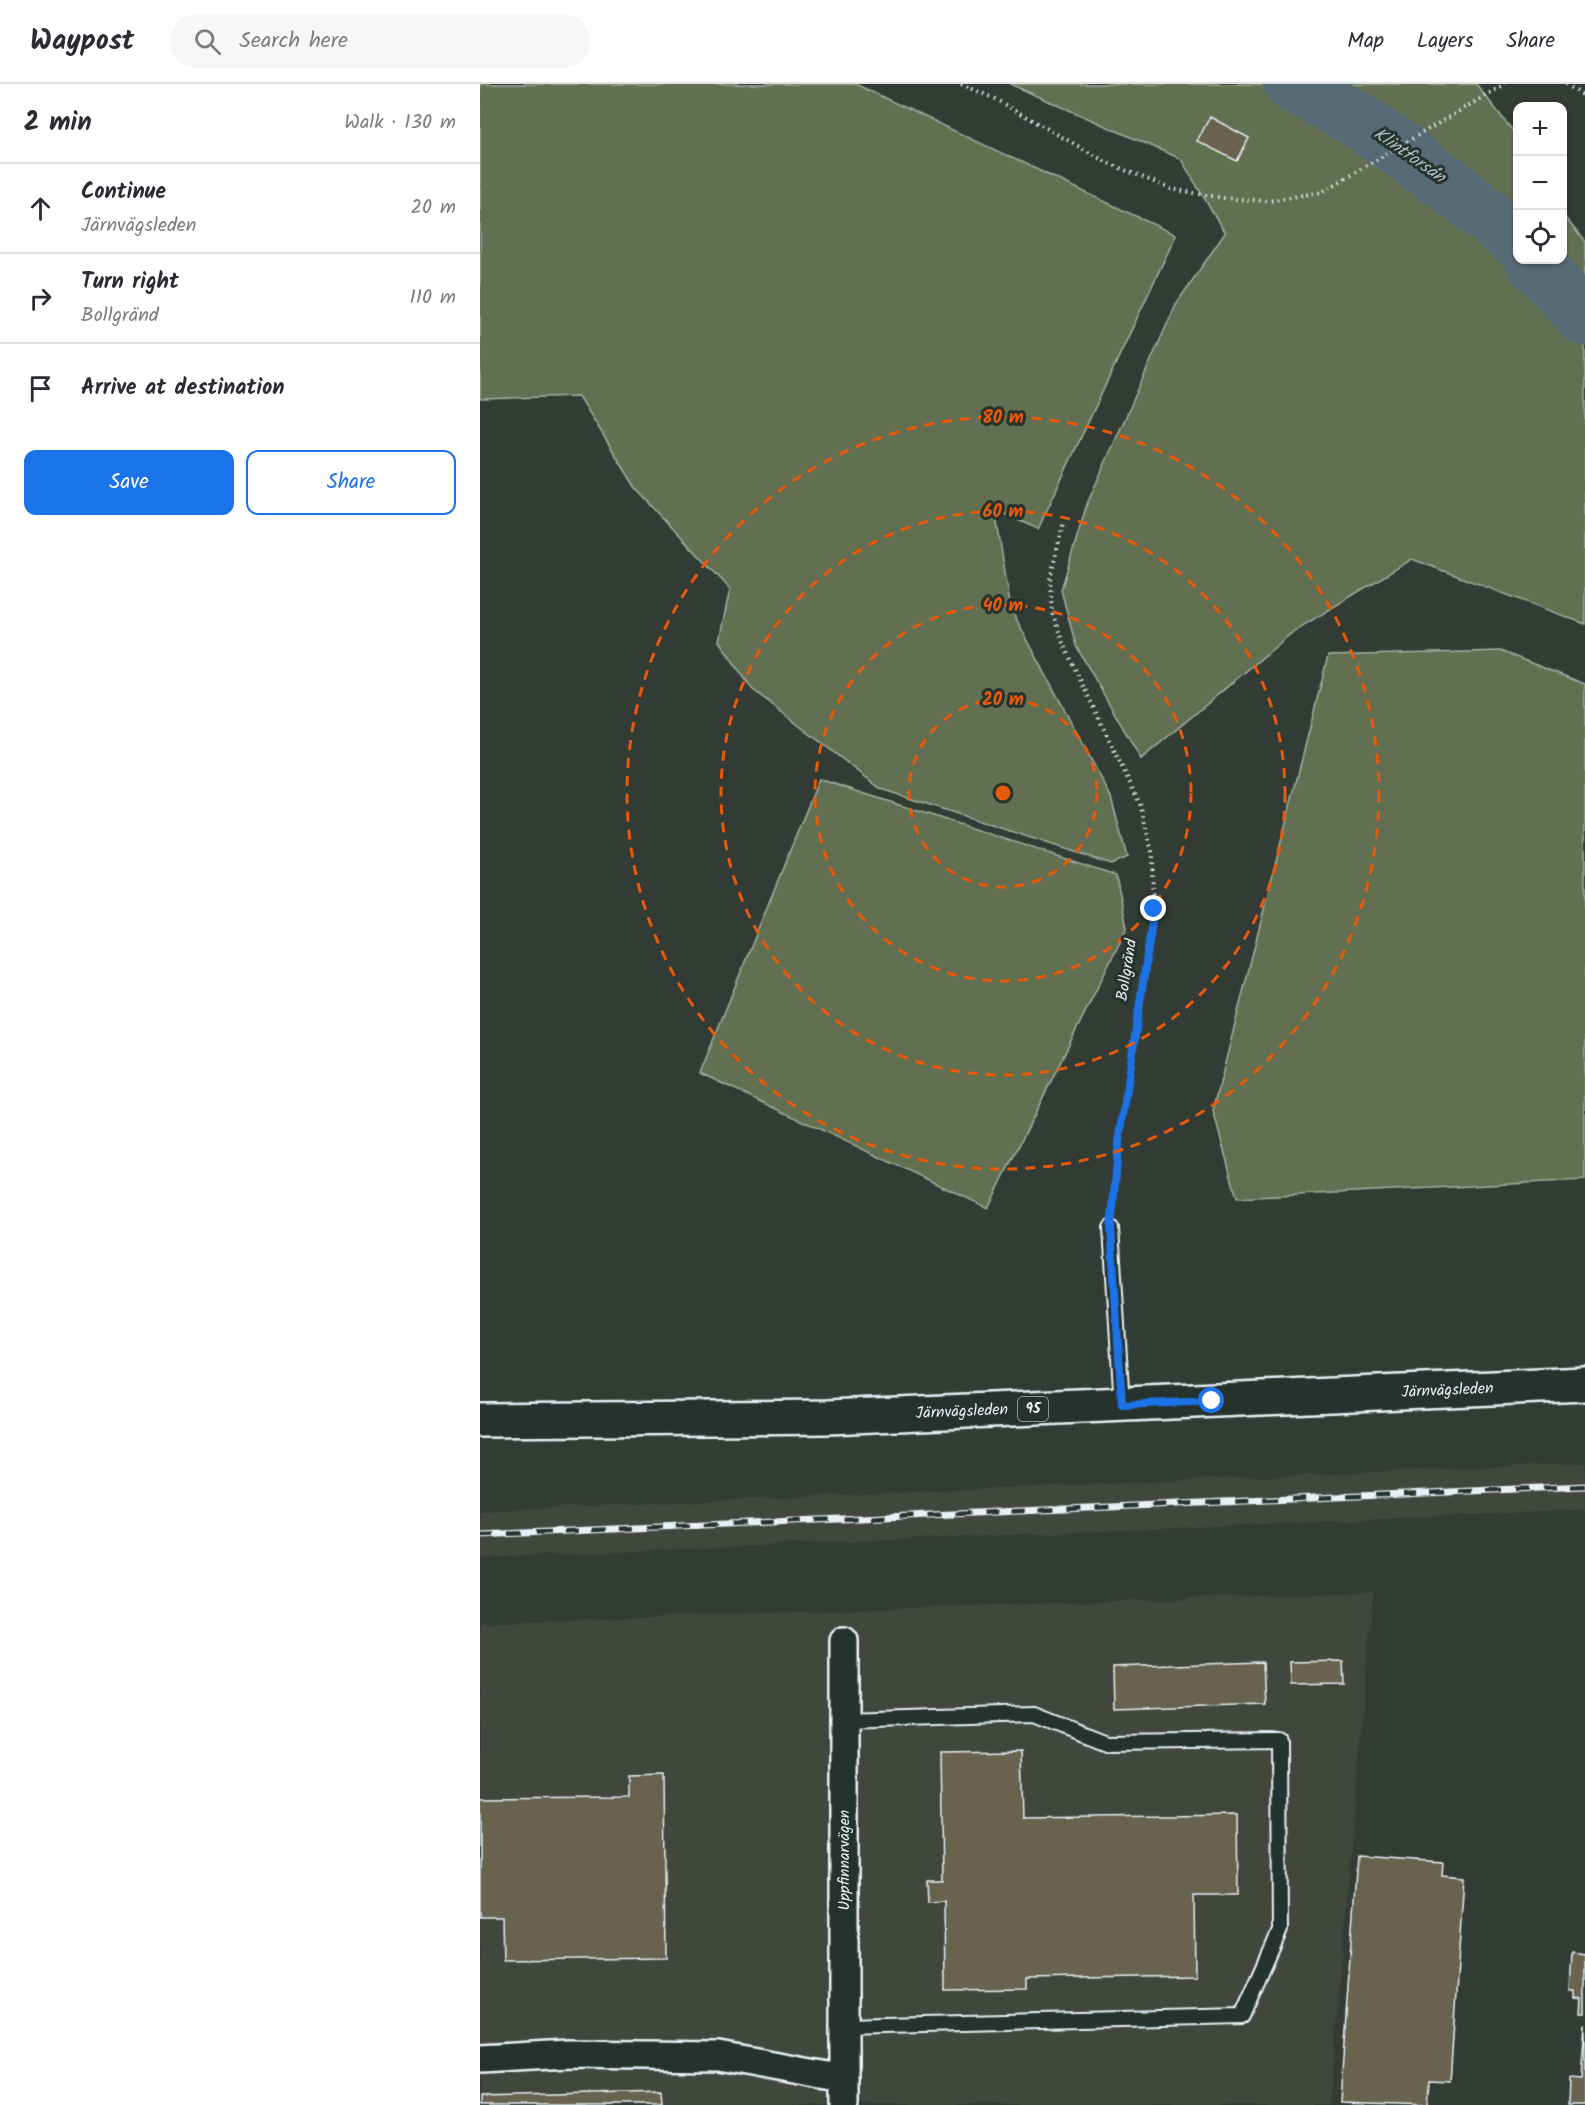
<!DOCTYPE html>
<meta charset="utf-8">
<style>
:root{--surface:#fff;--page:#f7f7f7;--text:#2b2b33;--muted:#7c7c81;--line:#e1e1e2;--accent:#1a73e8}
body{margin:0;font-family:Kalam,sans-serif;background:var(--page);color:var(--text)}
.controls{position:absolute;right:18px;top:18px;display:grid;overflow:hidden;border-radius:12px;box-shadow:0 2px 4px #0004}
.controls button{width:54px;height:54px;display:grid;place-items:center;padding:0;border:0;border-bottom:2px solid var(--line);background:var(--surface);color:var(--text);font:30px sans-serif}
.stop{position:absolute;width:18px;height:18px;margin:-14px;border:4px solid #1a73e8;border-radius:50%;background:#fff}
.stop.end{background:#1a73e8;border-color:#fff;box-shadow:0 2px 6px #0008}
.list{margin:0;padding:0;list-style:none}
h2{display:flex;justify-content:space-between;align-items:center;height:78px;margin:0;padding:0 24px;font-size:26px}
h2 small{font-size:20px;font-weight:400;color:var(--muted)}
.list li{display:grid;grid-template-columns:39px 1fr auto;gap:18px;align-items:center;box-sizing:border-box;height:90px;padding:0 24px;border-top:2px solid var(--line)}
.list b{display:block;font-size:22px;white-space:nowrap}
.list p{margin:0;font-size:20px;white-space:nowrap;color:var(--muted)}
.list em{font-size:20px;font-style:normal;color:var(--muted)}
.actions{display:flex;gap:12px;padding:18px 24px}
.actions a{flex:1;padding:14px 0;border:2px solid var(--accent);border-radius:12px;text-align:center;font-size:21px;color:var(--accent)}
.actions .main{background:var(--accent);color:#fff}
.icon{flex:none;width:33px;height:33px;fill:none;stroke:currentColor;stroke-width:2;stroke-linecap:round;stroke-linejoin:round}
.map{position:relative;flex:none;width:1105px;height:2021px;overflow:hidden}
header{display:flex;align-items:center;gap:36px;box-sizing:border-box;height:84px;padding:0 30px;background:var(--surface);border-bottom:2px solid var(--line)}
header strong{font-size:28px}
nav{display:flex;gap:33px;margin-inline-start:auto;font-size:21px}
.search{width:420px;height:54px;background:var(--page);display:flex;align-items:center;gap:15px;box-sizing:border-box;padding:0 21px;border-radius:33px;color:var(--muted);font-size:22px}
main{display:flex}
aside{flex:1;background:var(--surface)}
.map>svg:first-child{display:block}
.built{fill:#43473c}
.green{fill:#627051;stroke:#a5b0a4;stroke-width:1.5}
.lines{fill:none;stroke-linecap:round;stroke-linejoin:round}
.river{stroke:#566b74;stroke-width:57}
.building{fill:#676250;stroke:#e8f1f8;stroke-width:1.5}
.service-casing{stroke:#e8f1f8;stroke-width:18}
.minor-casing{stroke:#e8f1f8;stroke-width:32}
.primary-casing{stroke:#e8f1f8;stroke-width:38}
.path{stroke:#e8f1f8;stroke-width:4;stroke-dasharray:1.5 4.5;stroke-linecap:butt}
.service{stroke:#26332d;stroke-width:14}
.minor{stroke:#26332d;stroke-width:27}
.primary{stroke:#26332d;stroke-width:33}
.rail-casing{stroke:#e8f1f8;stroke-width:7}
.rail{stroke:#26332d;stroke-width:4.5;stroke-dasharray:14;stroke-linecap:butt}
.route{stroke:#1a73e8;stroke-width:8}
.ring{fill:none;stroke:#e8590c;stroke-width:3;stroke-dasharray:10 8}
.labels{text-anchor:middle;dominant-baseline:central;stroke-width:6;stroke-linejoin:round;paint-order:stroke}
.shield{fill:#26332d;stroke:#aeb8bb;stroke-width:1.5}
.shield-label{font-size:15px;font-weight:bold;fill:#e8f1f8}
.street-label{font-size:16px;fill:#e8f1f8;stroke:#26332d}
.water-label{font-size:18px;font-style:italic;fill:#aebbc3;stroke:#26332d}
.centre{fill:#e8590c;stroke:#26332d;stroke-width:3}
.ring-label{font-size:18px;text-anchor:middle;font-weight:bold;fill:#e8590c;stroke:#26332d;stroke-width:6;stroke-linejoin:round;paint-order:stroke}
</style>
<header>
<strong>Waypost</strong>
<div class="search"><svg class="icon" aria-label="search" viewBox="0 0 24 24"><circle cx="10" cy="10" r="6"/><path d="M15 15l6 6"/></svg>Search here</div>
<nav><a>Map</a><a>Layers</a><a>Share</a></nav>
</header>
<main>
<aside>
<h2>2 min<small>Walk · 130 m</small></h2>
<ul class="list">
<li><svg class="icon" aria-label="ahead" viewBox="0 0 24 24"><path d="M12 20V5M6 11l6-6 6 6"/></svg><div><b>Continue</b><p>Järnvägsleden</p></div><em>20 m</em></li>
<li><svg class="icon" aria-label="right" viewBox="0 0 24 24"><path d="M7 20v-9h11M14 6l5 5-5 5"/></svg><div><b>Turn right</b><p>Bollgränd</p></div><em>110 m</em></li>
<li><svg class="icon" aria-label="arrive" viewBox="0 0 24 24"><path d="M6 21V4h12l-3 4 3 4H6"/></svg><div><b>Arrive at destination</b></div></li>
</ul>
<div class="actions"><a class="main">Save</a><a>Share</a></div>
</aside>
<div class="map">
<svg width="1105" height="2021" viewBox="0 0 1105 2021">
<rect width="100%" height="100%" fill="#333c34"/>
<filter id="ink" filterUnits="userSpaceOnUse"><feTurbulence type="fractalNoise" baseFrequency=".0167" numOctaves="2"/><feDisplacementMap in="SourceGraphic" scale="12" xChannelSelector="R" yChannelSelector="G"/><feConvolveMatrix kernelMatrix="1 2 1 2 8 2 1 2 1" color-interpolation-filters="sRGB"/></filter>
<g filter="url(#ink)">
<path class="built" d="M1105,1379v47l-1105,48v-47z
M893,1508l-44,513h-849v-482z"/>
<path class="green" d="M0,0h375l321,151 -138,294 -43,-19 16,99 100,188 16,60 -16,7 -230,-75 -129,-100 -33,-48 11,-52 -94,-101 -57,-92 -99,3z
M530,0h466l41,52 1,124h44l1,-45 22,27v382l-173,-65 -118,72 -153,128 -65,-113 -15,-56 26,-86 89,-200 49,-71 -44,-74z
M1020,567l85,33v496l-348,18 -24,-87 115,-455z
M339,695l297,96 11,53 -139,280 -288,-135z"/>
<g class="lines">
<path class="river" d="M812,0l63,34 96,68 67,55
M1053,176l52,58"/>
</g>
<path class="building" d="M730,33l39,21 -12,23 -40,-20z
M863,1577l1,23 -53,1 -1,-23z
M783,1578l2,42 -151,5 -1,-42z
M541,1667l2,67 214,-3 1,80h-44l1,81 -168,3v10l-82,1 -1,-89 -16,1 -1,-22h15l-2,-128z
M184,1691l2,183 -163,2 -1,-43h-22v-119l149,-1v-21z
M877,1772l86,6 -1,13 22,2 -14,204 -21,-1 -2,25 -87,-3z
M1092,1868l13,2v59h-4l1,-14 -7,-1v-7h-5z
M1105,1940v81h-17l1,-26 12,1z
M181,2008l1,13h-182v-8z"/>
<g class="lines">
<defs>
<path id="service" d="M631,1144l11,177
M364,1942l398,-10 38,-86 -1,-190 -174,2 -71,-28 -190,6"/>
<path id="minor" d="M364,1557v438
M0,1975l88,-5 150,2 126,23v26"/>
<g id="primary">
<path id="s1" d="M0,1336l348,-3 757,-33"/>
</g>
</defs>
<use href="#service" class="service-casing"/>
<use href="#minor" class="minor-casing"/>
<use href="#primary" class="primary-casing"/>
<path class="path" d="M481,0l32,14 115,65 63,26 52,9 45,3 54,-9 183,-108
M1086,0l19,13
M583,441l-13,54 2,33 12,34 76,158 12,48 1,57 -35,241 -5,57"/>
<use href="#service" class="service"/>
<use href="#minor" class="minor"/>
<use href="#primary" class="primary"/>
<defs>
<path id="rail" d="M0,1451l1105,-49"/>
</defs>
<use href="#rail" class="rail-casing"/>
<use href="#rail" class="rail"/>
</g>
</g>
<g class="lines" filter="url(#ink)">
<path class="route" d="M674,825l-36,241 -7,78 11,177 90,-4"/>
</g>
<g class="ring">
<circle cx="523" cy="709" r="94"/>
<circle cx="523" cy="709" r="188"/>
<circle cx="523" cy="709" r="282"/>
<circle cx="523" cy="709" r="376"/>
</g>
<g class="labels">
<rect class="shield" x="538" y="1313" width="30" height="24" rx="4.5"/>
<g class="shield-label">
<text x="553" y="1325">95</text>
</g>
<g class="street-label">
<text transform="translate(647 886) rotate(-81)">Bollgränd</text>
<text stroke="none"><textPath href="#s1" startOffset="968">Järnvägsleden</textPath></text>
<text stroke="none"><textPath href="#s1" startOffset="482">Järnvägsleden</textPath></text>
<text transform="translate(364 1776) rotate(-90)">Uppfinnarvägen</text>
</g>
<g class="water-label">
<text transform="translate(929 72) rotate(35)">Klintforsån</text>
</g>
</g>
<circle cx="523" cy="709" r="9" class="centre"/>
<g class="ring-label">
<text x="523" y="339">80 m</text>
<text x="523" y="433">60 m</text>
<text x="523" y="527">40 m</text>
<text x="523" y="621">20 m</text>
</g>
</svg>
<div class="controls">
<button>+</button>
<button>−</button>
<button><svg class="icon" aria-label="locate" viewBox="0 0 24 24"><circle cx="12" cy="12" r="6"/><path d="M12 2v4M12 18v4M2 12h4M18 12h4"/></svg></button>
</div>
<div class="stop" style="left:732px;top:1317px"></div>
<div class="stop end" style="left:674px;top:825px"></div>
</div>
</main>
